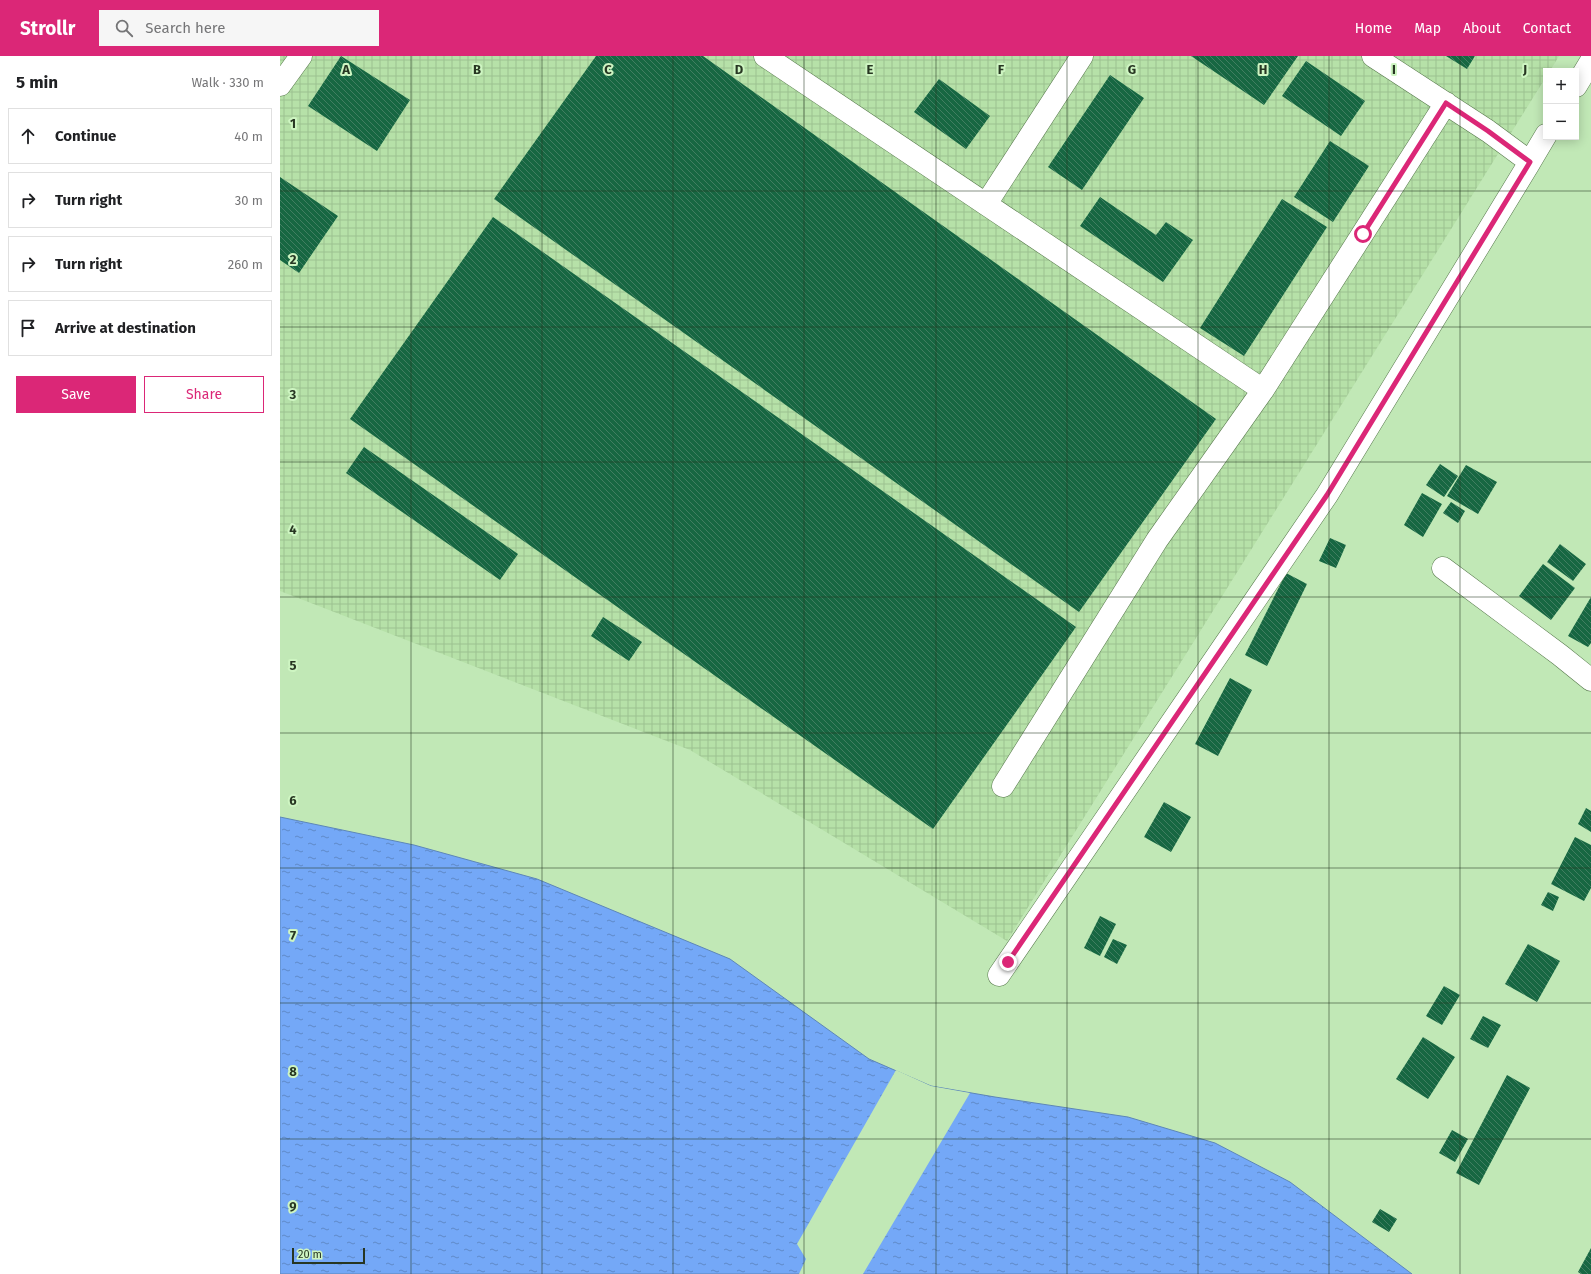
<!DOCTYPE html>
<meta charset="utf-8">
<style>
:root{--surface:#fff;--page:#f6f6f6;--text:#202124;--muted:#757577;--line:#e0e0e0;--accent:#db2777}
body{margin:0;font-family:"Fira Sans",sans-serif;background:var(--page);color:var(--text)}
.controls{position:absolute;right:12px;top:12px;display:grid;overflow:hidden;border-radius:0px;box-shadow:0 2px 10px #0003}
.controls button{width:36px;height:36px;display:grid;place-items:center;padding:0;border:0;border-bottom:1px solid var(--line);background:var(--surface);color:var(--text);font:20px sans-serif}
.scale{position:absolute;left:12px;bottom:10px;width:73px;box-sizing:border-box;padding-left:4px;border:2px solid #273622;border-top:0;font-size:11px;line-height:14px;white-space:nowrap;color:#273622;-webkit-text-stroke:3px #cef5c2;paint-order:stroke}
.stop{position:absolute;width:12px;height:12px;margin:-9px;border:3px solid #db2777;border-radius:50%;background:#fff}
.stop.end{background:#db2777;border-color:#fff;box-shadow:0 1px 4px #0008}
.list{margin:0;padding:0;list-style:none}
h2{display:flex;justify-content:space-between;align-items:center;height:52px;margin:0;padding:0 16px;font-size:17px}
h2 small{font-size:13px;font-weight:400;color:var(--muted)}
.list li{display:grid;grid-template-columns:26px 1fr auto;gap:12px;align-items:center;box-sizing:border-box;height:56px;margin:0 8px 8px;padding:0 8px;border:1px solid var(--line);border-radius:0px}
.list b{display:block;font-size:15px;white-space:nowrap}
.list em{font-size:13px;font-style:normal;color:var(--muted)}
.actions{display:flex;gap:8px;padding:12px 16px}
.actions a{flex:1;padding:9px 0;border:1px solid var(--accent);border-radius:0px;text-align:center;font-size:14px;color:var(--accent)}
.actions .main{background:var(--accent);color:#fff}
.icon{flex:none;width:22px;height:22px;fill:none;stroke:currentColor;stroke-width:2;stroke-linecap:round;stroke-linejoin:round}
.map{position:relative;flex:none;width:1311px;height:1218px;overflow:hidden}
header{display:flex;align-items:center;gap:24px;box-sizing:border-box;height:56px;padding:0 20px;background:var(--accent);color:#fff}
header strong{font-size:19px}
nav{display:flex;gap:22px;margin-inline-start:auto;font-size:14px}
.search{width:280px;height:36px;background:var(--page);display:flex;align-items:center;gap:10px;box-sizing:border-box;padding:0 14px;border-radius:0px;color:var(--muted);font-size:15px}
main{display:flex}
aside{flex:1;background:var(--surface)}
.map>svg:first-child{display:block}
.industrial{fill:url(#industrial-grid)}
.water{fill:url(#water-ripples);stroke:#5d86b7}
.pier{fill:#c1e8b6}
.building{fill:url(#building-back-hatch)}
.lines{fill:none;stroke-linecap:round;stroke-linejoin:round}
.minor-casing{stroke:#56784b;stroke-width:23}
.minor{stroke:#fff;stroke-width:22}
.route{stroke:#db2777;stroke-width:5}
.grid{fill:none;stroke:#273622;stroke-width:1;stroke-opacity:0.55}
.grid-label{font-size:13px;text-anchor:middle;font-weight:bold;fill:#273622;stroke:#cef5c2;stroke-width:4;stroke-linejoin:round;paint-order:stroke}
</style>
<header>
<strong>Strollr</strong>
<div class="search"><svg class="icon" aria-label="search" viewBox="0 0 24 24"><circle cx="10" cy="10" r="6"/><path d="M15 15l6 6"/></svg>Search here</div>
<nav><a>Home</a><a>Map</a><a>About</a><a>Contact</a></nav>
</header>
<main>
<aside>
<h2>5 min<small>Walk · 330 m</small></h2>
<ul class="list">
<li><svg class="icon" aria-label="ahead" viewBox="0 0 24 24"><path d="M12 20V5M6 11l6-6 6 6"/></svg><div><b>Continue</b></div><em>40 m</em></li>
<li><svg class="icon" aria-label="right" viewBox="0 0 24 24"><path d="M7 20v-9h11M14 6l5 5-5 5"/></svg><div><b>Turn right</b></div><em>30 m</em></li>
<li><svg class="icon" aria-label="right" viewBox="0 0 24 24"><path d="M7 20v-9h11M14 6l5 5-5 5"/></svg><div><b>Turn right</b></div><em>260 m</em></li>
<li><svg class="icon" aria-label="arrive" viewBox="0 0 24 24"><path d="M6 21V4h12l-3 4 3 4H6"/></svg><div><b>Arrive at destination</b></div></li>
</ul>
<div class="actions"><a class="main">Save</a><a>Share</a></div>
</aside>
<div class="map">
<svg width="1311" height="1218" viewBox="0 0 1311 1218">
<defs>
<pattern id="industrial-grid" width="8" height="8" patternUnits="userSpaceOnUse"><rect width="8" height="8" fill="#b6e1a8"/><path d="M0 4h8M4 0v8" fill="none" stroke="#9cc290"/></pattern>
<pattern id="water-ripples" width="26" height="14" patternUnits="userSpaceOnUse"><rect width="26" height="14" fill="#74a8f7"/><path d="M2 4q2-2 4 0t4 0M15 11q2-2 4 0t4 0" fill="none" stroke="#5f8ac8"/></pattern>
<pattern id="building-back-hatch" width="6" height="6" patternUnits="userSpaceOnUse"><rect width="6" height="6" fill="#176742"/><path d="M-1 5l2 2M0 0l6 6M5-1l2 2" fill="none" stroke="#417e61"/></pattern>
</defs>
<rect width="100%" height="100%" fill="#c1e8b6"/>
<path class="industrial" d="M0,0h1279l-9,15h-4v6l-539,864 -317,-191 -410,-159z"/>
<path class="water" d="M0,761l134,28 123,34 193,80 139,100 62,27 64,11 133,20 87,26 75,39 122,92h-1132z"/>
<path class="pier" d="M616,1014l35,16 39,7 -107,181h-64l7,-15 -9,-15z"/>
<path class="building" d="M61,0l69,44 -33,51 -69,-45z
M316,0h107l513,363 -137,193 -585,-413z
M911,0h107l-34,49z
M1166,0h29l-8,13z
M1026,5l59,40 -24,35 -59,-40z
M830,19l34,23 -62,92 -34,-23z
M659,23l51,37 -24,33 -52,-37z
M1050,85l39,25 -36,56 -39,-25z
M0,121l58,39 -39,57 -19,-13z
M820,141l56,38 10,-13 27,18 -30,42 -83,-56z
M1002,143l45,28 -83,129 -44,-28z
M213,161l583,410 -143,202 -583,-410z
M84,391l154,107 -18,26 -154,-107z
M1160,408l18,12 -14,21 -18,-12z
M1186,409l31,17 -19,32 -31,-18z
M1142,437l20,11 -19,33 -19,-12z
M1171,446l14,9 -7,12 -15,-10z
M1050,482l16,7 -10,23 -17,-7z
M1280,488l26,20 -13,17 -26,-19z
M1263,508l32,24 -24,32 -32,-24z
M1006,517l21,11 -40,82 -22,-11z
M1311,541v46l-3,4 -20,-11z
M323,561l39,25 -13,19 -38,-25z
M950,622l22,12 -34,66 -23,-12z
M884,746l27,15 -20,35 -27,-15z
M1306,752l5,3v21l-13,-8z
M1295,781l16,8v43l-7,13 -33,-17z
M1268,836l11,5 -6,14 -12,-6z
M820,860l16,8 -16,32 -16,-8z
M833,883l14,6 -10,19 -13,-7z
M1248,888l32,17 -23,41 -32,-18z
M1164,930l16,9 -18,30 -16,-9z
M1203,960l18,9 -13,23 -18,-9z
M1143,981l32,20 -27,42 -32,-20z
M1227,1019l23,13 -51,97 -23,-12z
M1172,1074l16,9 -13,23 -16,-9z
M1100,1153l17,10 -8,13 -17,-10z
M1311,1192v26h-10l-3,-2z"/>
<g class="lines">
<defs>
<path id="minor" d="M485,0l498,334
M1093,0l115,75 42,31 16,-27
M0,29l21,-29
M1296,30l15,-25
M706,148l96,-148
M1163,512l117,87 31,25
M723,730l154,-246 106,-150 183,-287
M719,919l328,-480 203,-333"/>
</defs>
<use href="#minor" class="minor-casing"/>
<use href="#minor" class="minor"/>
</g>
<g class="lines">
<path class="route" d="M728,906l319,-467 203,-333 -42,-31 -42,-28 -83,131"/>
</g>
<path class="grid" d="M131,0v1218M262,0v1218M393,0v1218M524,0v1218M656,0v1218M787,0v1218M918,0v1218M1049,0v1218M1180,0v1218M0,135h1311M0,271h1311M0,406h1311M0,541h1311M0,677h1311M0,812h1311M0,947h1311M0,1083h1311"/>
<g class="grid-label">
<text x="66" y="18">A</text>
<text x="197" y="18">B</text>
<text x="328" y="18">C</text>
<text x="459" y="18">D</text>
<text x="590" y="18">E</text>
<text x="721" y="18">F</text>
<text x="852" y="18">G</text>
<text x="983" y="18">H</text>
<text x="1114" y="18">I</text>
<text x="1245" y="18">J</text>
<text x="13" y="72">1</text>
<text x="13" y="208">2</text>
<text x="13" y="343">3</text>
<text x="13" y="478">4</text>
<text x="13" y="614">5</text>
<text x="13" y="749">6</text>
<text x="13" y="884">7</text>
<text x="13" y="1020">8</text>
<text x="13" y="1155">9</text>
</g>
</svg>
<div class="controls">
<button>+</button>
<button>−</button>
</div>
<div class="scale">20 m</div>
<div class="stop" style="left:1083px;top:178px"></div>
<div class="stop end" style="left:728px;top:906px"></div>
</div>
</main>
